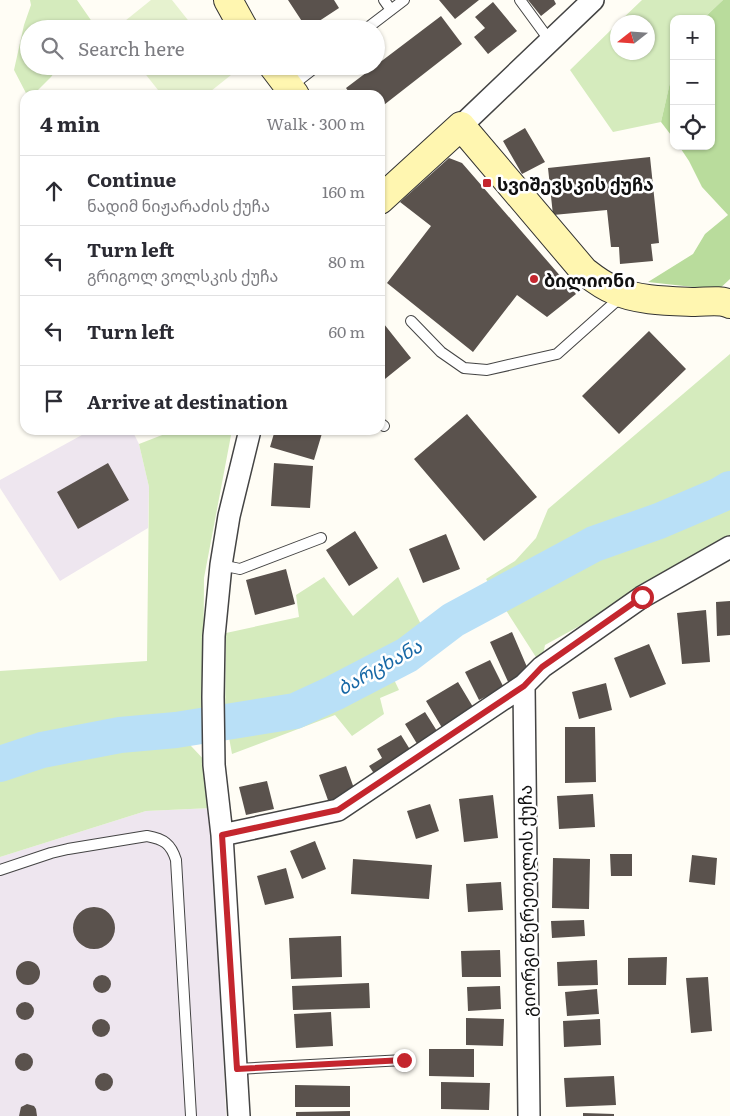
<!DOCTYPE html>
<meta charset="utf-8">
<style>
:root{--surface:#fff;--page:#f7f7f7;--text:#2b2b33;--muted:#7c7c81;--line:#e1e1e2}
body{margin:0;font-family:Literata,"Noto Sans Georgian",serif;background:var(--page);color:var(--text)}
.controls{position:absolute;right:15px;top:15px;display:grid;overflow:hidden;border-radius:10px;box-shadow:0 1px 4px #0004}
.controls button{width:45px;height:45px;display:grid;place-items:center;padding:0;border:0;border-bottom:1px solid var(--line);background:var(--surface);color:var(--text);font:25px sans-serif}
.compass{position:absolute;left:610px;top:15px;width:45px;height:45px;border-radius:50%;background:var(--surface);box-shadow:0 1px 4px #0004;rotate:253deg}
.stop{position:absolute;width:15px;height:15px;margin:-11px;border:4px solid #c4262e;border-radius:50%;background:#fff}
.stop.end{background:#c4262e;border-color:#fff;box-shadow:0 1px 5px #0008}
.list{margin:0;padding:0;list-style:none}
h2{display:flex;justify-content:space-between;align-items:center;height:65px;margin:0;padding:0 20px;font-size:21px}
h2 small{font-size:16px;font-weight:400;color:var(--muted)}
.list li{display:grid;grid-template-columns:32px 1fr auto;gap:15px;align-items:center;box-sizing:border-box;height:70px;padding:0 20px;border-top:1px solid var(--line)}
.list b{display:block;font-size:19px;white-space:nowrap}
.list p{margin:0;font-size:16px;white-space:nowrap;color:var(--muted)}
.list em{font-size:16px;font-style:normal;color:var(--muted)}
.icon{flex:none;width:28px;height:28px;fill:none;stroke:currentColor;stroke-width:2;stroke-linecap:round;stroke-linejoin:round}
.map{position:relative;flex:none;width:730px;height:1116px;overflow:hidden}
.search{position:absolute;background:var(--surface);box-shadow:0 1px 4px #0004;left:20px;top:20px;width:365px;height:55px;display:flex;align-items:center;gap:12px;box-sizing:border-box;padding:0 18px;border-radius:28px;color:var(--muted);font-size:19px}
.panel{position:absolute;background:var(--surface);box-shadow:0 1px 4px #0004;left:20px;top:90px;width:365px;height:345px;border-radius:15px}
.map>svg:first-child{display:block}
.industrial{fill:#eee6ef}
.green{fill:#d5ebbd}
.forest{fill:#b9dc9c}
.pitch{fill:#e6f2cf}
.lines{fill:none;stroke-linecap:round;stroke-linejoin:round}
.river{stroke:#b9e0f7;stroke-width:36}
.building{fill:#5a524d}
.lane-casing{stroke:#444;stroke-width:12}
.street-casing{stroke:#444;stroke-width:24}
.secondary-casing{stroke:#333;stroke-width:30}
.lane{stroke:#fff;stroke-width:10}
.street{stroke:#fff;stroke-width:21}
.secondary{stroke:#fff6b0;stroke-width:28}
.route{stroke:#c4262e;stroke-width:6}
.poi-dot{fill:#c4262e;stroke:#fff;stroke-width:2}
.labels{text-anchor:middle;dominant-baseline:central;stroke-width:5;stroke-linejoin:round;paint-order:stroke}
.poi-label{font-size:18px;font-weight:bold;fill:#111;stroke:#fff;text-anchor:start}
.street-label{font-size:18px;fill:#111;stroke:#fff}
.water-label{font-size:19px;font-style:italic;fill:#1768a6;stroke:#fff}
</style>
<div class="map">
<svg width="730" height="1116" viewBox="0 0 730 1116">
<rect width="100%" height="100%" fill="#fffdf5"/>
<path class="industrial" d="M91,430h41l7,14 10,43 -1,41 -88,53 -60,-93v-8z
M212,808l14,308h-226v-259l146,-46z"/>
<path class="green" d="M30,0h47l18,26 -1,3h-65v37h30l-8,11 -18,18h-6l-13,-25 10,-45 7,-20z
M642,0h81l-20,19h-29v46l-13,57 -48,10 -43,-62 47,-46 1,28h30v-30h-29z
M730,354v189l-185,102 -4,20 -55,-86 29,-18 21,-23 12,-29z
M175,430h57l-28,148 -1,128 -27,24 31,33 5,45 -66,3 -146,46v-186l147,-10 2,-174 -10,-43z
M324,577l29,39 45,-39 30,62 -21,16 -20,10 12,25 -19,8 4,16 -32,22 -17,-21 -103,39 -7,-39 1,-82 73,-16 -3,-22z"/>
<path class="forest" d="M723,0h7v279l-14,13 -14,-4 -54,-6 45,-28 12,-20 23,-19 -26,-28 -13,-26 -10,-15h32v-127h-8z
M674,65v74l-13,-17z"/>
<path class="pitch" d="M151,0h21l23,29h-80z
M139,66h86l6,9 -25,20h-44z"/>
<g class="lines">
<path class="river" d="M0,764l42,-14 78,-15 56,-5 119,-19 39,-18 73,-38 46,-35 141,-76 65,-23 61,-26 10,-6"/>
</g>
<path class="building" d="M288,0h46l5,8 -32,21z
M439,0h40l-24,19z
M528,0h26l2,4 -15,12z
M493,2l24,29 -29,23 -14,-17 11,-9 -10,-11z
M441,16l21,28 -82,64v-13h-29l-5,-7z
M525,128l20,34 -23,12 -19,-33z
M650,157l9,86 -8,1 2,17 -33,3 -1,-17h-8l-4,-37 -54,5 -5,-47z
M449,158l13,5 114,131 -29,23 -30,-22 -44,57 -86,-69 44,-57 -31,-24z
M380,319l31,39 -31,25z
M649,331l37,38 -67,65 -37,-38z
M467,414l70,83 -53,44 -70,-82z
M275,430h48l-9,30 -44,-13z
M108,463l21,37 -51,29 -21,-37z
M274,463l39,3 -3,42 -39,-2z
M355,531l23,37 -29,18 -23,-36z
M446,534l14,35 -37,14 -14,-34z
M286,569l9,35 -40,11 -9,-35z
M730,601v34l-13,1 -1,-34z
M706,610l4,52 -28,2 -5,-51z
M512,632l18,42 -21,10 -19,-42z
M649,644l17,40 -36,14 -16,-40z
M490,660l14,28 -25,12 -14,-28z
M458,682l18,30 -32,19 -18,-30z
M606,683l6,27 -33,9 -7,-27z
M425,712l17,27 -20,13 -17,-28z
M565,727h30l1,55 -31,1z
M401,735l13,21 -37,22 -8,-12 13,-8 -5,-9z
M346,766l10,28 -27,9 -10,-28z
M267,781l7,28 -28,6 -7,-28z
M593,794l2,33 -36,2 -2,-33z
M493,795l5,43 -34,4 -5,-43z
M430,804l9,27 -23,8 -9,-28z
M315,841l11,28 -24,10 -12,-28z
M610,854h22v22h-21z
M692,855l25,3 -2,27 -26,-3z
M553,858l37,1 -1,50 -37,-1z
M353,859l79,6 -3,34 -78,-5z
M286,868l8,30 -29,7 -8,-29z
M501,882l2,28 -35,2 -2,-28z
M73 928a21 21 0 1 1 42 0a21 21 0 1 1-42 0Z
M584,920l1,16 -33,2 -1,-17z
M341,936l1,41 -51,2 -2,-41z
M500,950l1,27h-39l-1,-26z
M667,957l-1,28h-38v-27z
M597,960l1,25 -40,1 -1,-24z
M16 973a12 12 0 1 1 24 0a12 12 0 1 1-24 0Z
M93 984a9 9 0 1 1 18 0a9 9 0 1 1-18 0Z
M708,977l4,54 -21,2 -5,-55z
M369,983l1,25 -77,2 -1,-24z
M500,986l1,23 -33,2 -1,-24z
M597,989l2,25 -32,2 -2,-24z
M16 1011a9 9 0 1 1 18 0a9 9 0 1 1-18 0Z
M331,1012l2,34 -37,2 -2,-34z
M466,1018l38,1 -1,27 -37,-1z
M92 1028a9 9 0 1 1 18 0a9 9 0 1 1-18 0Z
M600,1019l1,26 -37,2 -1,-26z
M429,1049h45v28l-45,-1z
M15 1062a9 9 0 1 1 18 0a9 9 0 1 1-18 0Z
M95 1082a9 9 0 1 1 18 0a9 9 0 1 1-18 0Z
M614,1076l2,29 -50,2 -2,-29z
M441,1082l49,1 -1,27 -48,-1z
M295,1085l55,1v21h-55z
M27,1104l7,2 2,3 1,7h-18l2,-9z
M350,1111v5h-54v-4z
M583,1113l31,1v2h-31z"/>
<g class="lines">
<defs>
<path id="lane" d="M384,0l7,10
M520,0l30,41
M366,29l38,-29
M290,87l27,-21
M411,321l30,31 23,16 23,2 70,-16 65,-58
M380,423l4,3
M221,565l19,4 81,-31
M0,870l51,-17 17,-4 79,-13c17,3 24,8 29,24l15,256
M237,1069l167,-9"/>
<path id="street" d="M461,126l132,-126
M524,685l5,431
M222,835l116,-25 186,-125 18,-18 100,-70 88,-50
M239,1116l-17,-281 -8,-70 -1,-68 1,-61 7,-71 8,-49 21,-86"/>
<path id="secondary" d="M228,0l16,29
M273,66l22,29
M380,200l81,-74 123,145c9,7 19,15 30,19 23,11 56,11 81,12 12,0 25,-3 35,2"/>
</defs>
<use href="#lane" class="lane-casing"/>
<use href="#street" class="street-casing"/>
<use href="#secondary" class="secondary-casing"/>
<use href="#lane" class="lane"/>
<use href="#street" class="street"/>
<use href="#secondary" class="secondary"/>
</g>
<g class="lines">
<path class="route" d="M404,1060l-167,9 -15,-234 116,-25 186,-124 18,-19 100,-70"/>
</g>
<g class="poi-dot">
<rect x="482" y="178" width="10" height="10" rx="2.5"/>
<circle cx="534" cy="279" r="5"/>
</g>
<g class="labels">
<g class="poi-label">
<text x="497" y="183">სვიშევსკის ქუჩა</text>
<text x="544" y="279">ბილიონი</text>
</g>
<g class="street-label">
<text transform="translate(526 901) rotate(-91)">გიორგი წერეთელის ქუჩა</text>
</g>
<g class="water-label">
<text transform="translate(379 666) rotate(-29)">ბარცხანა</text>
</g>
</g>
</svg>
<div class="controls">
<button>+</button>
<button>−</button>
<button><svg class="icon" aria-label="locate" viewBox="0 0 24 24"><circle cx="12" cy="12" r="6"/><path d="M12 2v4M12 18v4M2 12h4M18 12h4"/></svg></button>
</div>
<svg class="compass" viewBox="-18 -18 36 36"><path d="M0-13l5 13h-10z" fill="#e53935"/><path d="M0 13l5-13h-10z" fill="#7c7c81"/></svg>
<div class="stop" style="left:642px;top:597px"></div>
<div class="stop end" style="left:404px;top:1060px"></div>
<div class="search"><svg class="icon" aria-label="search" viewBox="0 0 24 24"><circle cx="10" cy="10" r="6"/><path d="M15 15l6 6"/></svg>Search here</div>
<section class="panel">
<h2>4 min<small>Walk · 300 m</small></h2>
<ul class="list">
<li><svg class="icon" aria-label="ahead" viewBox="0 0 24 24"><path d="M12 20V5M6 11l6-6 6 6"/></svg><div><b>Continue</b><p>ნადიმ ნიჟარაძის ქუჩა</p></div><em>160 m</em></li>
<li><svg class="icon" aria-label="left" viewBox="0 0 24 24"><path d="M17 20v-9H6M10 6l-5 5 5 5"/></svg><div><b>Turn left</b><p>გრიგოლ ვოლსკის ქუჩა</p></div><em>80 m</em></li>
<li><svg class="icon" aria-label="left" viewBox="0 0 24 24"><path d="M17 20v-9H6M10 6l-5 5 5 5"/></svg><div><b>Turn left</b></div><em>60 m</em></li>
<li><svg class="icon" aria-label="arrive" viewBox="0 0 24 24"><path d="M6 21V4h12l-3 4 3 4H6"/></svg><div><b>Arrive at destination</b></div></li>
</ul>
</section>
</div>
